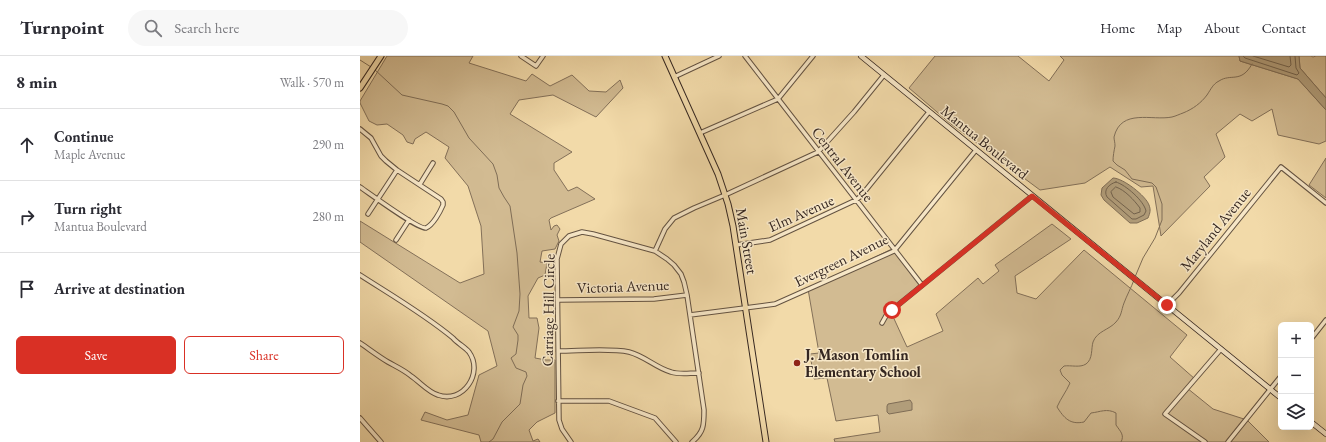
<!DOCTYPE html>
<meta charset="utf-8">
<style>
:root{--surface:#fff;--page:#f7f7f7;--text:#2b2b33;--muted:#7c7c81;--line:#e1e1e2;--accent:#d93025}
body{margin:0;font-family:"EB Garamond",serif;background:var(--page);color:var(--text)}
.controls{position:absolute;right:12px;bottom:12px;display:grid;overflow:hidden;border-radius:6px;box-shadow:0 4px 16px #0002}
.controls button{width:36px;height:36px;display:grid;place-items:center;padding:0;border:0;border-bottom:1px solid var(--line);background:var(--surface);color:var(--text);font:20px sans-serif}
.stop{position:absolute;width:12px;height:12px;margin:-9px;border:3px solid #d93025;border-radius:50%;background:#fff}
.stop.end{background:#d93025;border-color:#fff;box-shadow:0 1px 4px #0008}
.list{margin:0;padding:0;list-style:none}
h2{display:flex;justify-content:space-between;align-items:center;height:52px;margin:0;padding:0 16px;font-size:17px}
h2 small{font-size:13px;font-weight:400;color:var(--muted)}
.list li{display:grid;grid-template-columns:26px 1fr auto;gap:12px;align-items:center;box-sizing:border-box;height:72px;padding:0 16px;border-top:1px solid var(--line)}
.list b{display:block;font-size:15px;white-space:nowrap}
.list p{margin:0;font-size:13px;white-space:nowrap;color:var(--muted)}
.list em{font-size:13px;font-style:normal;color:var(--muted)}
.actions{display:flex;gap:8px;padding:12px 16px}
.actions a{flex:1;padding:9px 0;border:1px solid var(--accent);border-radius:6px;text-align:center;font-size:14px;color:var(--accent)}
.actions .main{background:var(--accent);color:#fff}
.icon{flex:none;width:22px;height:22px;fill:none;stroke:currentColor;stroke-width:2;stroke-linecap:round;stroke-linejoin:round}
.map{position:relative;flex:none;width:966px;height:386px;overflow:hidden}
header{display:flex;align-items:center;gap:24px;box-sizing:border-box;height:56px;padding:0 20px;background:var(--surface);border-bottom:1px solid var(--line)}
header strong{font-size:19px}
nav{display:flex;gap:22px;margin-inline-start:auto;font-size:14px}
.search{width:280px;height:36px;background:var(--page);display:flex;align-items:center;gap:10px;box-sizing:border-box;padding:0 14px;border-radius:22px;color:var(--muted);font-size:15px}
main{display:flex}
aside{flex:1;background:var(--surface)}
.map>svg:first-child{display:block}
.green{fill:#d2bb92;stroke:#837059}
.water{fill:#b19d7a;stroke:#7f6d56}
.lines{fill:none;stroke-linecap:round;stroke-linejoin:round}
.shore{stroke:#72624d;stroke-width:1}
.stream{stroke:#7f6d56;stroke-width:1}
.minor-casing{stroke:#645342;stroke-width:5.5}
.secondary-casing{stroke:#342620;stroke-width:6}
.primary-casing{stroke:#342620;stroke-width:7}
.minor{stroke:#f7e7c7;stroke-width:3.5}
.secondary{stroke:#f7e7c7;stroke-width:4.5}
.primary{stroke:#f2daa9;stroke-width:5}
.route{stroke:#d93025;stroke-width:5}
.poi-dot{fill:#8f2418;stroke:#f7e7c7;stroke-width:1.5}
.labels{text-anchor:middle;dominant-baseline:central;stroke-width:3;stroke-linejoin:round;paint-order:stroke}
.street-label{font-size:15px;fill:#342620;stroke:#f7e7c7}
.poi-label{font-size:15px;font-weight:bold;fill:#342620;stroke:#f7e7c7;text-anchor:start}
</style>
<header>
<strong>Turnpoint</strong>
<div class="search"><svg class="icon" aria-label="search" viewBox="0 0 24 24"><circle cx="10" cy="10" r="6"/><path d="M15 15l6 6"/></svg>Search here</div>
<nav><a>Home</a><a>Map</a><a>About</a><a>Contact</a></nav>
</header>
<main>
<aside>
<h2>8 min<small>Walk · 570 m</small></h2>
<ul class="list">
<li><svg class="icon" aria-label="ahead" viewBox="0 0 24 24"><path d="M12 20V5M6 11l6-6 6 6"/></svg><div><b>Continue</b><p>Maple Avenue</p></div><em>290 m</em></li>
<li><svg class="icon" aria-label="right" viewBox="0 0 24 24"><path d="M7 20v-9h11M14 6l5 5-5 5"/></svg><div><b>Turn right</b><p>Mantua Boulevard</p></div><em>280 m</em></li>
<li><svg class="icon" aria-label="arrive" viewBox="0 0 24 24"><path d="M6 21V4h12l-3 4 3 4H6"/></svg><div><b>Arrive at destination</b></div></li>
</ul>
<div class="actions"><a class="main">Save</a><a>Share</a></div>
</aside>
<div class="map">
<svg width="966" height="386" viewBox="0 0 966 386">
<rect width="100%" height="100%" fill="#f2daa9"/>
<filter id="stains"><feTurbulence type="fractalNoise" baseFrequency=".005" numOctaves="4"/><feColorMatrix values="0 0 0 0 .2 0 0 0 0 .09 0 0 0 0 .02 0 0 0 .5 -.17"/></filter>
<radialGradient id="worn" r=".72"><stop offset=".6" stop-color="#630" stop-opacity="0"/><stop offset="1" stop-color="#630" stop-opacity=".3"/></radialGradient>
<path class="green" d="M27,0h86l-4,7 57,18 6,-7 18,12 22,-11 17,16 17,1 14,-12 3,8 -27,29 -43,-22 -34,5 -9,14 62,38 -18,11v7l14,21 9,-4 18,12 -44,19 -2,2 2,10 3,-4 3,-1 3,4 -3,6 2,6 -4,8 -13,2 -2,11 7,1 -2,12 -7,3 -10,18 1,22h8l2,10 -4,30 11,2h9v53l-18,9 -8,8 4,11 5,-2 2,3h-59l-2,-7 -58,-15 4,-8 22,8 21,-5 11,-40 18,-9 -9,-35 -128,-89v-21l100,62 24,-9 -3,-48 -13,-40 -23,-28 4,-11 -23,-15 -11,7 -2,5 -6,-2 -4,-7 -16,-11 -10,1 -8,-4 -9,-18v-2z
M575,0h83l31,25 15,-21 -4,-4h179l1,5 58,18 28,31v31l-7,3 -41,-9 -6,-26 -20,12 -12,-7 -24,20 9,23 -21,20 6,9 -49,50 -8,-50 -12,1 -31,-20 -25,16 -45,7 -89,-66 -42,-36z
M939,0h12l2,1 3,-1h10v42l-26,-30z
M966,102v40l-17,-13z
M692,168l19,15 -56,37 2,17 19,6 48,-49 103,85 -17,22 25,22 -8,9 26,21 34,11 22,22h-434l-1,-3 46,-7 -2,-17 -42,6 -9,-43 -13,1 -4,-25 9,-1 -11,-64 86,-41 26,36 -30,26 17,37 36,-16 -7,-17 42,-36 5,6 16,-13 -4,-6z"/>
<path class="water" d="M879,0h60l1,12 26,30v12l-28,-31 -58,-18z
M753,122c10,0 33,18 36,27 2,5 1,8 -1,13l-11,5h-7l-26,-23 -3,-5 1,-7z
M550,344l2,3v7l-23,4 -2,-2v-6l1,-2z"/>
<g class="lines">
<path class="shore" d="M883,0l2,2 52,17 2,-2 -3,-5 -1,-12
M893,0l36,11 2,-2 -1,-9
M756,126c10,3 28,19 30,29l-2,4 -8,4h-4l-25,-22c-4,-7 2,-13 9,-15z
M756,131c9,3 18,13 24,21v4l-6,2 -21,-17 -2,-5z"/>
<path class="stream" d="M0,4l11,7
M14,13l28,26 40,9 6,2 6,6 15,26 24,26 4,11 2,13 5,9 6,9 7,47 3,41 -1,17 -6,16 5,8v5l-2,14 -5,4 5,10 10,4 1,4 -4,9 -3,19 -18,18 -9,17 -4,3
M775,221l8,-19 12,-20 7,-18v-16l-6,-17 -4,-4 -20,-4 -7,-9 -8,-5 -4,-4c0,-5 1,-10 2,-15 0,-4 -1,-6 -1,-9 7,-29 38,-16 58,-20 4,-1 8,-3 11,-4 10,-4 18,-10 24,-18 4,-6 6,-11 12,-14 12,-8 22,3 33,-17
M761,386c4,-7 -1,-11 -5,-17v-12c-9,-5 -16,-1 -25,0l-7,9c-14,3 -20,-4 -27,-15 4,-9 9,-15 13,-24l-8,-8 -2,-5 4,-4c7,-1 16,2 22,-2 7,-5 5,-15 7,-22 4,-11 16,-12 23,-20 6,-7 5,-11 8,-19 3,-8 7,-15 10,-23"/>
<defs>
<path id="minor" d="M161,0l15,10 7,-10
M385,0l177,229
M314,21l45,-21
M0,73l11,9 10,18 5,5 11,9 44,29 2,3v3c-3,7 -10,20 -17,23 -7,2 -57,-35 -66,-41
M340,77l78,-34 35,-43
M60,128l13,-21
M8,158l29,-44
M36,184l13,-20
M376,189l34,-5 86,-40 5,-4 68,-84
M295,195l10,-22 9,-11 20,-10 31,-13 93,-43 36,-40 30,-37
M0,219c31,20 64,39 93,63 4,5 12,9 16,14 15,21 -6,52 -31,43 -10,-3 -18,-13 -27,-19 -7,-6 -16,-10 -23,-14 -10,-6 -19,-13 -28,-19
M199,244l95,-1 33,-4
M807,249l12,-12 102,-126 45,36
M330,259l85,-11 119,-53 82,-101
M522,267l5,-9 145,-118
M951,283l15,-19
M198,295c21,0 52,-3 71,1 16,4 27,16 42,20 9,3 18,1 28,1
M198,345h51l46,17 21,24
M0,362l21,24
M211,386l-9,-13 -3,-9 -2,-161 4,-15 8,-8 13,-4 11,2 62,17 12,8 7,6 7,9 3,8 3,13 17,115c0,15 0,22 -12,32
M845,386l-40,-28 56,-65
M868,386l53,-66"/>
<path id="secondary" d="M501,0l420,342
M951,366l15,12"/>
<path id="primary" d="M305,0l53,118 10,30 5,22 33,216
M0,32l21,-32"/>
</defs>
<use href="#minor" class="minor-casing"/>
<use href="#secondary" class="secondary-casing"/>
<use href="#primary" class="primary-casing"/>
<use href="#minor" class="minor"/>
<use href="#secondary" class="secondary"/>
<use href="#primary" class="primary"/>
</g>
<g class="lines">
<path class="route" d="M532,254l140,-114 135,109"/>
</g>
<circle class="poi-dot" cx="437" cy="307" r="4"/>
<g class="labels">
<g class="street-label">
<text transform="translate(625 86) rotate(39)">Mantua Boulevard</text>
<text transform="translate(483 108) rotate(52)">Central Avenue</text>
<text transform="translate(441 157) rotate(-24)">Elm Avenue</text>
<text transform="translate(855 173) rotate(-51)">Maryland Avenue</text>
<text transform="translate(387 185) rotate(80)">Main Street</text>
<text transform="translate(481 204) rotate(-26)">Evergreen Avenue</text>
<text transform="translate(263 230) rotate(-2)">Victoria Avenue</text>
<text transform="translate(188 254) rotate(-89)">Carriage Hill Circle</text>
</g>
<g class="poi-label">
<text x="445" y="298">J. Mason Tomlin<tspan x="445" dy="17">Elementary School</tspan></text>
</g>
</g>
<rect width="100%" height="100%" filter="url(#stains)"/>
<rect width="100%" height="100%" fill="url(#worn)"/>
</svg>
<div class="controls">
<button>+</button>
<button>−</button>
<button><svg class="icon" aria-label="layers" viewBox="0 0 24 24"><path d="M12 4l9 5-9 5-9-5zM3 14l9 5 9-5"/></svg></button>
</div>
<div class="stop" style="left:532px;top:254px"></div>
<div class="stop end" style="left:807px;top:249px"></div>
</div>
</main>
